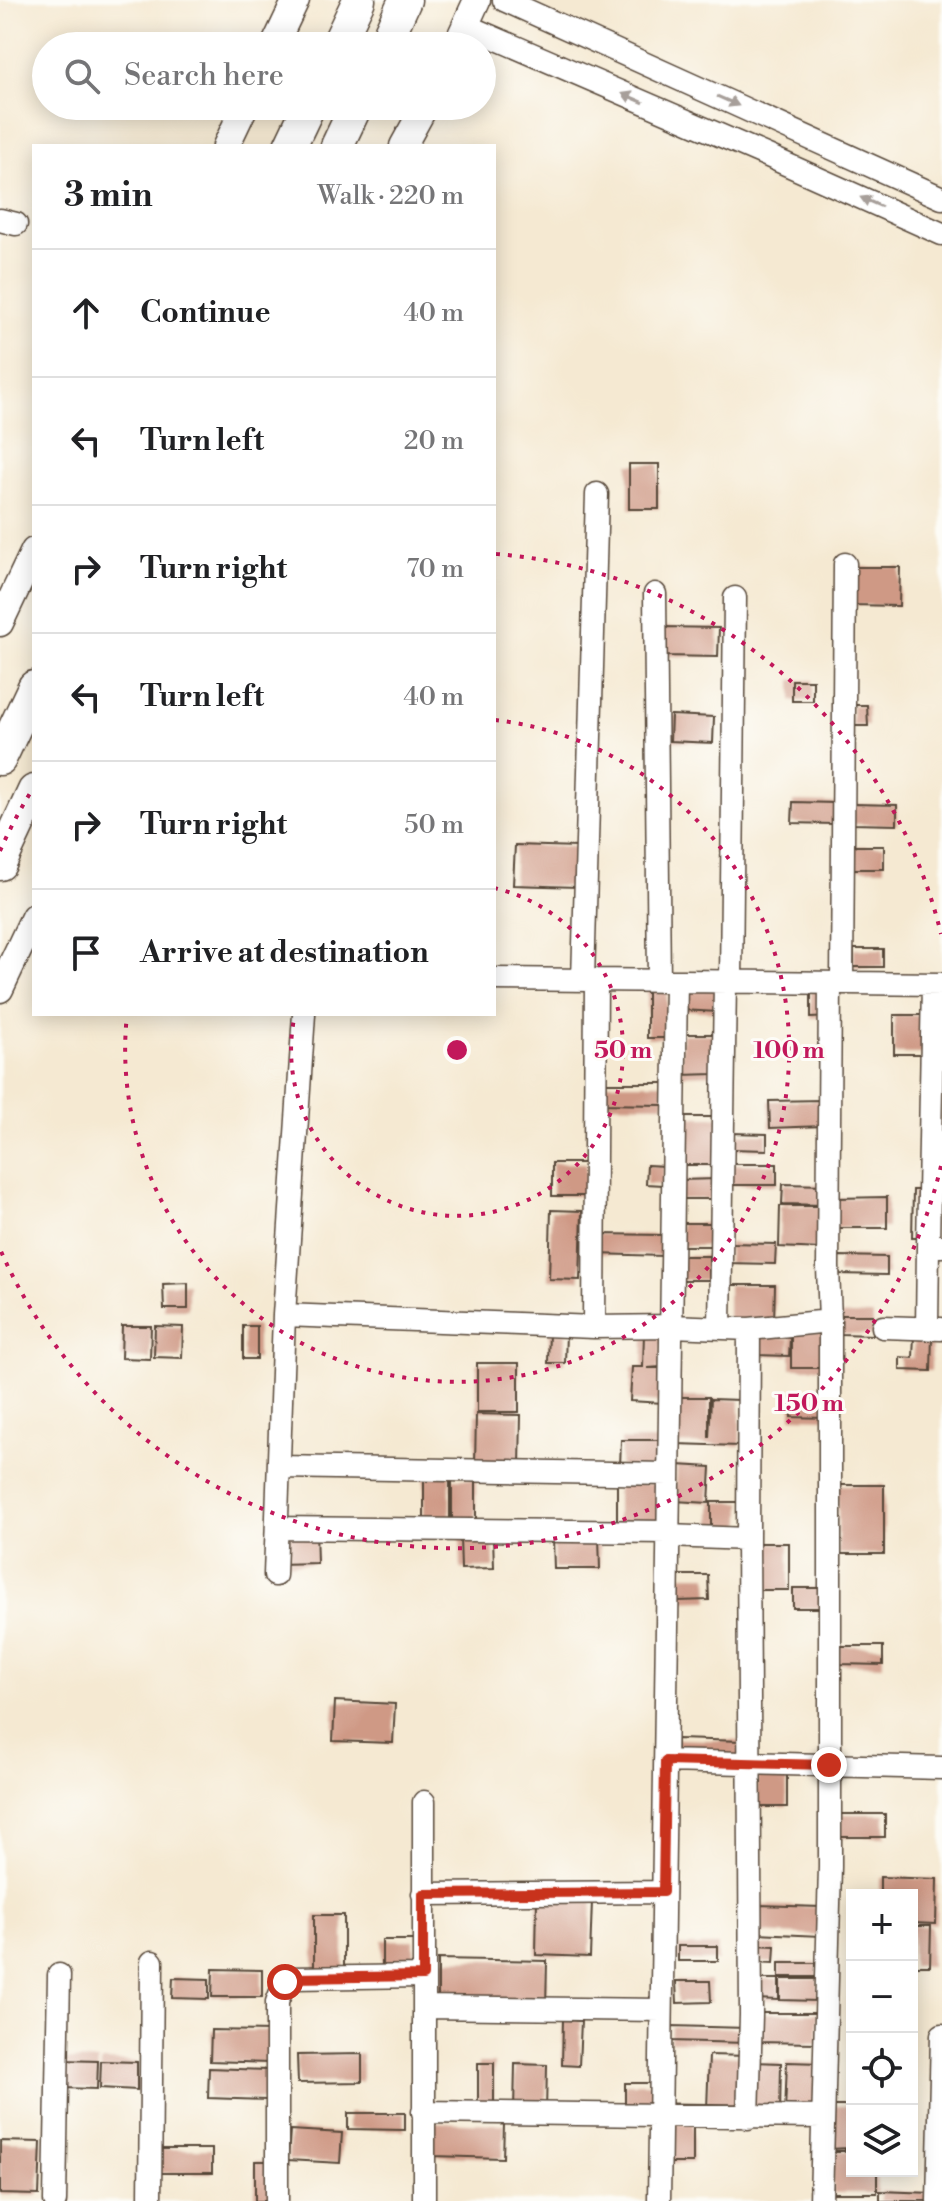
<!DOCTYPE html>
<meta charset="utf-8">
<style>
:root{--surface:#fff;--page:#f2f2f2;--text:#202124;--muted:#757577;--line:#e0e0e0}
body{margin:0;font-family:"Libre Bodoni",serif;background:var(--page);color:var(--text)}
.controls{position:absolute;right:24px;bottom:24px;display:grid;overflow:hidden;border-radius:0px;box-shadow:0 4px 20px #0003}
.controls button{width:72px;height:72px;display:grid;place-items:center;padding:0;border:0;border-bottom:2px solid var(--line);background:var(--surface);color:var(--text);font:40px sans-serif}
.stop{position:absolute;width:24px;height:24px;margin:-18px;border:6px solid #c8321e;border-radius:50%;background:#fff}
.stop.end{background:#c8321e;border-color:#fff;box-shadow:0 2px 8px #0008}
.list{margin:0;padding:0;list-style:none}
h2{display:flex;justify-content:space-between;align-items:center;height:104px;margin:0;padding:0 32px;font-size:34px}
h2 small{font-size:26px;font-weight:400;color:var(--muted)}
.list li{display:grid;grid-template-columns:52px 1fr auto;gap:24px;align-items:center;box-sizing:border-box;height:128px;padding:0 32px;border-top:2px solid var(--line)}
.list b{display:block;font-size:30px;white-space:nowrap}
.list em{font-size:26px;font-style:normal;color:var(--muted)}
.icon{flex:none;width:44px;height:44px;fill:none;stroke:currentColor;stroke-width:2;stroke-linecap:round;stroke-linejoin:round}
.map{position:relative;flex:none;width:942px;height:2201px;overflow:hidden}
.search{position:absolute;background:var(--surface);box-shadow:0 4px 20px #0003;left:32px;top:32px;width:464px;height:88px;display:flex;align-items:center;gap:20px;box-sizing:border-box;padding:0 28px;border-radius:44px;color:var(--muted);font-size:30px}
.panel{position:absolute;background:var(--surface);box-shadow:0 4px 20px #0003;left:32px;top:144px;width:464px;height:872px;border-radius:0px}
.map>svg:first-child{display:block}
.building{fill:#cf9985}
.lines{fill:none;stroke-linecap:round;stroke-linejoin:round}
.minor-casing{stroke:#574739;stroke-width:25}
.major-casing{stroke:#574739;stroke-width:29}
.highway-casing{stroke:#574739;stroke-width:35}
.minor{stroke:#fff;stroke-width:22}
.major{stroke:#fff;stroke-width:26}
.highway{stroke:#fff;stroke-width:32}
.oneway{fill:#a79f9a}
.route{stroke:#c8321e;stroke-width:10}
.ring{fill:none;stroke:#c2185b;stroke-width:4;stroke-dasharray:4 8}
.centre{fill:#c2185b;stroke:#fdfcf7;stroke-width:4}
.ring-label{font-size:24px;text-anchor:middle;font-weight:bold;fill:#c2185b;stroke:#fdfcf7;stroke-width:6;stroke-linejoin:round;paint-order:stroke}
</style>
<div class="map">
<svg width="942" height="2201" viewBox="0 0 942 2201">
<rect width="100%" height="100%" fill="#fdfcf7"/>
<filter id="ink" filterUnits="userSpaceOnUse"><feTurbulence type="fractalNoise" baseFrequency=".0125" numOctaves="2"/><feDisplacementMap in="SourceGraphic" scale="16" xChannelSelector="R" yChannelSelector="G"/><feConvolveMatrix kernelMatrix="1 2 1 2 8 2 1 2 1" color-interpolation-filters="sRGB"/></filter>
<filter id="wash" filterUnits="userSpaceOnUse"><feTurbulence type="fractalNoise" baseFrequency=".006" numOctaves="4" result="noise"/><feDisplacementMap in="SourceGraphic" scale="32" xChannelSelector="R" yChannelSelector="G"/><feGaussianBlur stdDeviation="1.8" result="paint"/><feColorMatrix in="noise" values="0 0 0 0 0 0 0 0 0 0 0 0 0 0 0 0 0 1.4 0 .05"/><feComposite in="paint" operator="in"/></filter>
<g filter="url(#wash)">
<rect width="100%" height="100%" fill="#f5e9d2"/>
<g id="blocks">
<path class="building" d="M629,464h30v45h-30z
M854,567h46l-1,39 -46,-1z
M663,627l56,1 -1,29 -55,-1z
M792,680h21v21h-21z
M852,705h15l1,21h-16z
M671,715l43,2 -1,26 -43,-2z
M793,802l43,1 -1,21 -43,-1z
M852,804l45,1v20l-45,-1z
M515,845l63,2 -1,40 -64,-2z
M853,846h31v23h-31z
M854,949h29v18h-29z
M683,988l36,1 -1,23 -36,-2z
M829,988l1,29 -19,1v-29z
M647,991h20v47h-20z
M894,1015h30v39h-30z
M682,1034h35l-2,40 -34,1z
M599,1083h65v22l-65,-1z
M822,1100l1,26 -53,2 -1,-27z
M678,1117h41v48h-41z
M731,1133l36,1v16l-37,-1z
M552,1163h34l-1,33h-33z
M730,1164h47v21h-47z
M647,1165l17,1 -1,19 -17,-1z
M717,1179v20h-37v-19z
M783,1184l42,1v20l-43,-1z
M913,1190h12l-2,48h-11z
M887,1197v31h-51v-30z
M780,1206h44l-2,43 -43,-2z
M551,1210l31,1 -2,69 -31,-1z
M680,1223h35v23h-35z
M598,1234l65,1v21l-66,-2z
M729,1243l47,1 -1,20 -47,-1z
M679,1256h30v24h-30z
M839,1256l48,1v18l-49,-1z
M188,1283v26h-24l-1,-25z
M728,1285h47l-1,37h-46z
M841,1315h32v20l-32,-1z
M122,1326h29l-1,33 -29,-1z
M155,1326l28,1 -1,31 -28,-1z
M243,1326h14v33h-14z
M791,1332h33v36h-33z
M549,1333h17l-1,30h-17z
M644,1333h17v34l-13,1h17l-2,35 -33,-2 2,-34h11z
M914,1335h18l-1,36 -31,-1v-13l13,1z
M756,1337l34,1 -1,18 -33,-1z
M477,1363h42v49h-42z
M676,1397h33v41l2,-39 29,1v46l-64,-2z
M791,1398l33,1v19l-33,-1z
M476,1414l45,1 -1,50h-45z
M621,1440h40v28l-41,-1z
M677,1465l34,2 -2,36 -34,-2z
M424,1475h26v51h-26z
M452,1479h24v47h-24z
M617,1484h43l1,45h-44z
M838,1485h46v69h-46z
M711,1502h31v34h-31z
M316,1530l1,33 -38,1 -1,-32z
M493,1536l1,32 -33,1 -1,-32z
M599,1537l1,32h-46l-1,-31z
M757,1543h32v47h-32z
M676,1575h32l1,25 -32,1z
M793,1588h31v20h-31z
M840,1646h43v19l-44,-1z
M335,1701l60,3 -2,39 -60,-2z
M677,1739l65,2 -1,17 -64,-2z
M757,1772h30v35h-30z
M841,1814h44v23h-44z
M880,1877l57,2 -1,45 -24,-1v-28h-32z
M537,1899l55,2 -2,56 -54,-2z
M758,1905l63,2 -1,29 -63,-3z
M314,1915h30v61h-30z
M912,1926h19l-1,40h-18z
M382,1940h32v35h-32z
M756,1945l19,1 -1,17 -19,-1z
M678,1946h40v15h-40z
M438,1959l109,2 -1,46 -108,-2z
M779,1963h38v14h-38z
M213,1969l49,1v27h-50z
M173,1978l36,1v20l-37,-1z
M756,1979h23v21l-24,-1z
M780,1979h38v22l-38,-1z
M676,1981h34l1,21 -34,1z
M753,2013h65v30l-65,-1z
M563,2020l18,1 -2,45 -17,-1z
M671,2026l76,2v15l-77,-2z
M211,2030l60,1 -1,32 -60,-2z
M362,2054v28l-64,1 -1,-28z
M709,2055l39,1 -2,54 -39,-1z
M61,2060l37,1 -1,28 -36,-1z
M101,2061l36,1v28l-37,-2z
M754,2062l27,1 -1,49h-28z
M787,2062l33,1 -1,52 -34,-2z
M478,2063h16v46h-16z
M515,2064l32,1 -1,48 -32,-1z
M209,2068l58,2 -1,30 -58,-2z
M625,2083h30v30h-30z
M827,2106h25v42l-24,1z
M348,2113h57v17l-57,-1z
M434,2122l70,2 -1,34 -70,-2z
M693,2123v40h-23v-39z
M290,2130l52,3 -2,30 -52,-3z
M0,2141l41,1 -2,53 -39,-1z
M156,2149h56v24h-56z
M832,2151h20v20h25v22h-44z
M255,2161h18l1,40h-19z
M880,2191l52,2v8h-52z"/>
</g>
</g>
<g filter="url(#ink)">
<use href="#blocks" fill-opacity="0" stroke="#574739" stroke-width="2"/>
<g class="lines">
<defs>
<path id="minor" d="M504,0l438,198
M467,26l301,130 174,78
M0,220l16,4
M655,594l4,387
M494,979l448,5
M583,980l14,-486
M731,982l4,-384
M842,983l3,-419
M933,984l-5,262h14
M284,1315l310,12 77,-1 78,3 81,-8
M594,1327l2,-347
M720,1327l5,-345
M883,1327l58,2
M927,1328l1,-82
M279,1467l389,7
M277,1528l391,4
M668,1536l80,3
M275,1575l9,-260 20,-301
M665,1761l277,7
M423,1894l240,-2
M424,2007l237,3
M423,2112l400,5
M748,2118l3,-103 -3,-476 1,-210
M55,2201l4,-226
M150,2201l2,-239
M277,2201v-199l8,-20 8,-4 130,-2
M424,2201v-399
M659,2201l17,-1220
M821,2201l9,-334v-546l-2,-54 2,-284
M938,2201l4,-166"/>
<path id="major" d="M274,46l22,-46
M456,46l21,-46
M226,146l19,-40
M403,146l22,-40
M0,623l34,-72
M0,989l34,-72"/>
<path id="highway" d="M337,46l22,-46
M384,46l21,-46
M290,146l19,-40
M337,146l19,-40
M0,759l34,-72
M0,864l34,-73"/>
</defs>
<use href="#minor" class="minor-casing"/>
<use href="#major" class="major-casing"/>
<use href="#highway" class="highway-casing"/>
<use href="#minor" class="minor"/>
<use href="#major" class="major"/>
<use href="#highway" class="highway"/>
</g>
<defs><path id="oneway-solid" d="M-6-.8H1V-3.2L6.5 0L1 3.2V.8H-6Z" transform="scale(2)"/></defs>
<g class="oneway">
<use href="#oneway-solid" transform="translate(633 98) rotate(-157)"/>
<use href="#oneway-solid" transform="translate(728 101) rotate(24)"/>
<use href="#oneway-solid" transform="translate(871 202) rotate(-156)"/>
</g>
</g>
<g class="lines" filter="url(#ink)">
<path class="route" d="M285,1982l8,-4 130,-2v-82l240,-2 2,-131 164,4"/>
</g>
<g class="ring">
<path d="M494 888A166 166 0 1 1 295 1014"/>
<path d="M495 720A332 332 0 1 1 127 1015"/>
<path d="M941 1166A498 498 0 0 1 0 1249M0 851A498 498 0 0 1 32 790M496 554A498 498 0 0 1 941 934"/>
</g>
<circle cx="457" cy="1050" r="12" class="centre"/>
<g class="ring-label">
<text x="623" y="1058">50 m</text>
<text x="789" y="1058">100 m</text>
<text x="809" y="1411">150 m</text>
</g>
</svg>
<div class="controls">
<button>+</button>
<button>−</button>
<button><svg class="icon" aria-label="locate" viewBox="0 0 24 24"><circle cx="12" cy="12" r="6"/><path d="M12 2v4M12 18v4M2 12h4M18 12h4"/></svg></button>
<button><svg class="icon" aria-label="layers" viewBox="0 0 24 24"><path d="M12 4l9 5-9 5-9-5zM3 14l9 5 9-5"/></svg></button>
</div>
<div class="stop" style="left:285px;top:1982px"></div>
<div class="stop end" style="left:829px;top:1765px"></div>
<div class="search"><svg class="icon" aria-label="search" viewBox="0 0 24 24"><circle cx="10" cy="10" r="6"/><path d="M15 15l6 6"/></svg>Search here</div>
<section class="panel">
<h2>3 min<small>Walk · 220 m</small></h2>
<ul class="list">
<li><svg class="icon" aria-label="ahead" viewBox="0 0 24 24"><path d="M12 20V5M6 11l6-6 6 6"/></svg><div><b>Continue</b></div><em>40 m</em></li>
<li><svg class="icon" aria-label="left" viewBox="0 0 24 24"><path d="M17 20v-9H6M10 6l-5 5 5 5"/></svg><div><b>Turn left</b></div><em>20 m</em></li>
<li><svg class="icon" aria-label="right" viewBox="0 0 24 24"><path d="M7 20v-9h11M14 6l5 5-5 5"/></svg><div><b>Turn right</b></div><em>70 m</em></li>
<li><svg class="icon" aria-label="left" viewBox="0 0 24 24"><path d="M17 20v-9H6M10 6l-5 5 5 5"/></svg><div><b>Turn left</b></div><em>40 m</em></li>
<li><svg class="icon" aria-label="right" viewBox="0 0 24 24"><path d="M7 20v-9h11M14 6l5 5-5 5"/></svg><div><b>Turn right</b></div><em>50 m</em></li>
<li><svg class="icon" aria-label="arrive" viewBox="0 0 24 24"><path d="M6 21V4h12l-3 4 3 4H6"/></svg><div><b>Arrive at destination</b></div></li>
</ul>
</section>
</div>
